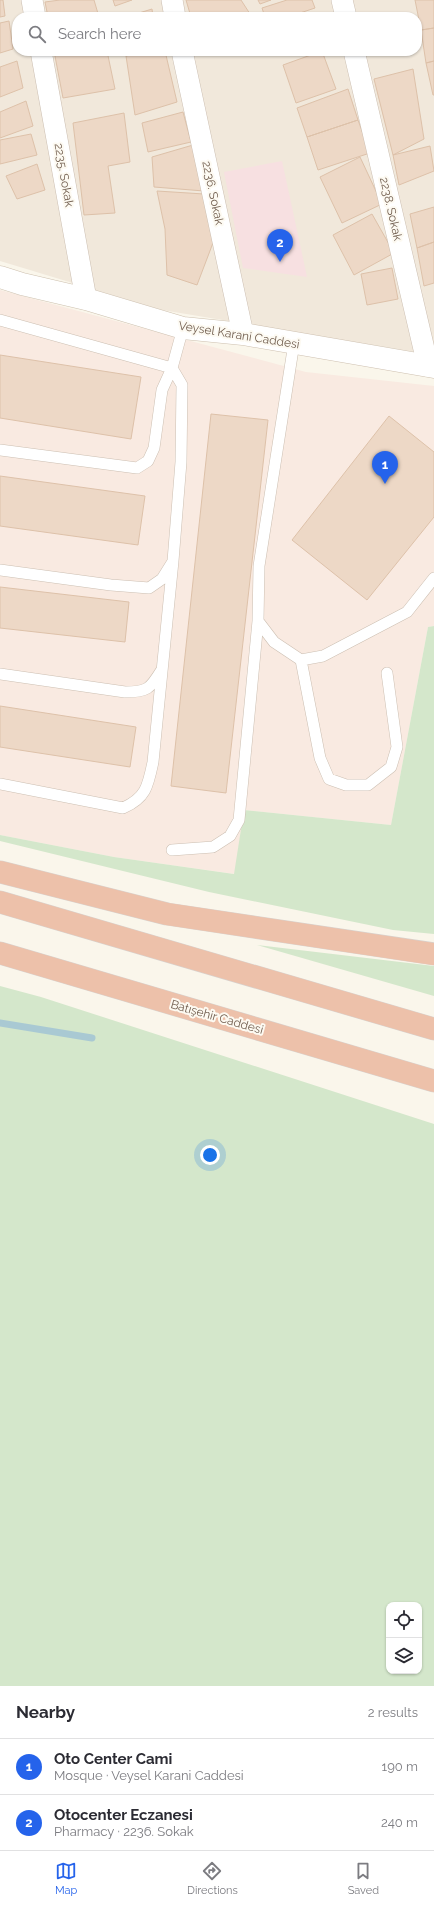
<!DOCTYPE html>
<meta charset="utf-8">
<style>
:root{--surface:#fff;--page:#f2f2f3;--text:#2b2b33;--muted:#7c7c81;--line:#e1e1e2;--accent:#2563eb}
body{margin:0;font-family:Raleway,sans-serif;background:var(--page);color:var(--text)}
.controls{position:absolute;right:12px;bottom:12px;display:grid;overflow:hidden;border-radius:8px;box-shadow:0 1px 3px #0004}
.controls button{width:36px;height:36px;display:grid;place-items:center;padding:0;border:0;border-bottom:1px solid var(--line);background:var(--surface);color:var(--text);font:20px sans-serif}
.you{position:absolute;left:210px;top:1155px;width:14px;height:14px;margin:-10px;border:3px solid #fff;border-radius:50%;background:#1a73e8;box-shadow:0 0 0 6px #1a73e833}
.badge{display:grid;place-items:center;width:26px;height:26px;border-radius:50%;background:var(--accent);color:#fff;font-size:13px;font-weight:700}
.pin{position:absolute;translate:-50% -33px;filter:drop-shadow(0 1px 2px #0008)}
.pin::after{content:'';position:absolute;top:21px;width:14px;height:12px;background:inherit;clip-path:polygon(0 0,100% 0,50% 100%)}
.list{margin:0;padding:0;list-style:none}
h2{display:flex;justify-content:space-between;align-items:center;height:52px;margin:0;padding:0 16px;font-size:17px}
h2 small{font-size:13px;font-weight:400;color:var(--muted)}
.list li{display:grid;grid-template-columns:26px 1fr auto;gap:12px;align-items:center;box-sizing:border-box;height:56px;padding:0 16px;border-top:1px solid var(--line)}
.list b{display:block;font-size:15px;white-space:nowrap}
.list p{margin:0;font-size:13px;white-space:nowrap;color:var(--muted)}
.list em{font-size:13px;font-style:normal;color:var(--muted)}
.icon{flex:none;width:22px;height:22px;fill:none;stroke:currentColor;stroke-width:2;stroke-linecap:round;stroke-linejoin:round}
.map{position:relative;flex:none;width:434px;height:1686px;overflow:hidden}
.search{position:absolute;background:var(--surface);box-shadow:0 1px 3px #0004;left:12px;right:12px;top:12px;height:44px;display:flex;align-items:center;gap:10px;box-sizing:border-box;padding:0 14px;border-radius:16px;color:var(--muted);font-size:15px}
.sheet{height:164px;background:var(--surface)}
nav{display:flex;justify-content:space-around;align-items:center;box-sizing:border-box;height:56px;border-top:1px solid var(--line);background:var(--surface);font-size:11px;color:var(--muted)}
nav a{display:grid;justify-items:center;gap:2px}
nav .on{color:var(--accent)}
.map>svg:first-child{display:block}
.residential{fill:#f1e8db;fill-rule:evenodd}
.commercial{fill:#f9eae1}
.medical{fill:#f7e0e1}
.green{fill:#d4e7cb;fill-rule:evenodd}
.lines{fill:none;stroke-linecap:round;stroke-linejoin:round}
.stream{stroke:#a9c9d3;stroke-width:7}
.building{fill:#edd8c6;stroke:#ddc1a9}
.lane-casing{stroke:#ccbfb2;stroke-width:12}
.street-casing{stroke:#ccbfb2;stroke-width:22}
.secondary-casing{stroke:#cec0b0;stroke-width:23}
.highway-casing{stroke:#d8d2ce;stroke-width:23}
.lane{stroke:#fff;stroke-width:11}
.street{stroke:#fff;stroke-width:21}
.secondary{stroke:#fff;stroke-width:22}
.highway{stroke:#edc1aa;stroke-width:22}
.labels{text-anchor:middle;dominant-baseline:central;stroke-width:4;stroke-linejoin:round;paint-order:stroke}
.street-label{font-size:12px;fill:#736051;stroke:#fdfaf2}
</style>
<div class="map">
<svg width="434" height="1686" viewBox="0 0 434 1686">
<rect width="100%" height="100%" fill="#faf6eb"/>
<path class="residential" d="M0,0h434v355l-272,-45 -162,-49zM17,17h400v34h-400z"/>
<path class="commercial" d="M0,290l306,82 128,14v240l-6,1 -37,198 -147,-15 -9,64 -121,-17 -114,-22z"/>
<path class="medical" d="M282,161l25,116 -64,-9 -19,-96z"/>
<path class="green" d="M434,626v308l-41,-4 -184,-38 -209,-51v-6l114,22 120,17 10,-64 147,15 37,-198z
M257,945l177,21v30z
M0,986l41,11 393,127v562h-434zM389,1605h30v66h-30z"/>
<g class="lines">
<path class="stream" d="M0,1023l92,15"/>
</g>
<path class="building" d="M0,0h3l2,16 -5,1z
M60,0h34l5,17h-51l-3,-15z
M113,0h19l-17,6z
M186,0h55l11,17h-61z
M258,0h13l-11,4z
M287,0h25l3,8 -27,9h-23l-3,-9z
M415,0h19v28l-13,2z
M152,9l1,8h-27z
M317,13l1,4h-17z
M9,21l4,28 -13,4v-30z
M434,28v33l-8,2 -5,-33z
M54,51h53l8,38 -52,9z
M151,51h14l12,51 -42,13 -9,-59z
M280,51h17l-16,4z
M322,51l14,38 -40,14 -13,-38z
M17,61l6,27 -23,9v-30z
M434,61v34h-1l-7,-32z
M413,69l11,70 -31,16 -19,-76z
M348,89l10,31 -51,17 -10,-29z
M26,101l7,25 -33,12v-26z
M183,112l8,30 -43,10 -6,-29z
M124,113l6,49 -22,4 7,47 -31,2 -11,-92z
M358,120l12,33 -52,17 -11,-33z
M31,134l6,21 -37,9v-24z
M193,145l11,46 -50,-4 -2,-30z
M430,146l4,25 -35,14 -6,-30z
M360,157l22,47 -40,19 -22,-46z
M37,164l8,26 -28,9 -11,-23z
M157,191l47,3 12,41 -19,50 -30,-10 -2,-46z
M434,207v35l-17,6 -7,-34z
M372,214l22,39 -40,22 -21,-40z
M434,242v41l-10,3 -7,-38z
M392,268l6,31 -31,6 -6,-31z
M0,355l141,22 -10,62 -131,-21z
M211,414l57,6 -42,373 -55,-7z
M389,416l45,36v65l-67,83 -75,-60z
M0,476l145,20 -7,49 -138,-19z
M0,587l129,15 -4,40 -125,-14z
M0,706l136,21 -6,40 -130,-20z"/>
<g class="lines">
<defs>
<path id="lane" d="M0,320l172,48 10,17 -1,77 -8,99 -20,201c-5,24 -7,36 -30,46l-123,-24
M294,343l-35,223 -1,55 16,21 27,18 22,-4 84,-44 27,-34
M0,450l137,18 11,-7 6,-13 8,-58 10,-22 11,-40
M0,570l111,15 38,3 13,-9 10,-16
M301,660l19,98 9,21 17,6h22l23,-18 6,-20 -10,-74
M0,674l125,18c22,0 25,-3 36,-21
M172,850l41,-3 17,-11 9,-16 19,-199"/>
<path id="street" d="M32,0l3,17
M172,0l3,17
M342,0l4,17
M41,51l45,248
M182,51l61,283
M354,51l74,315"/>
<path id="secondary" d="M0,277l22,7 64,15 97,29 60,6 191,33"/>
<path id="highway" d="M0,872l167,42 267,40
M0,902l434,127
M0,953l434,128"/>
</defs>
<use href="#lane" class="lane-casing"/>
<use href="#street" class="street-casing"/>
<use href="#secondary" class="secondary-casing"/>
<use href="#highway" class="highway-casing"/>
<use href="#lane" class="lane"/>
<use href="#street" class="street"/>
<use href="#secondary" class="secondary"/>
<use href="#highway" class="highway"/>
</g>
<g class="labels">
<g class="street-label">
<text transform="translate(64 175) rotate(80)">2235. Sokak</text>
<text transform="translate(213 193) rotate(78)">2236. Sokak</text>
<text transform="translate(391 209) rotate(77)">2238. Sokak</text>
<text transform="translate(239 335) rotate(9)">Veysel Karani Caddesi</text>
<text transform="translate(217 1017) rotate(16)">Batışehir Caddesi</text>
</g>
</g>
</svg>
<div class="controls">
<button><svg class="icon" aria-label="locate" viewBox="0 0 24 24"><circle cx="12" cy="12" r="6"/><path d="M12 2v4M12 18v4M2 12h4M18 12h4"/></svg></button>
<button><svg class="icon" aria-label="layers" viewBox="0 0 24 24"><path d="M12 4l9 5-9 5-9-5zM3 14l9 5 9-5"/></svg></button>
</div>
<div class="you"></div>
<div class="pin badge" style="left:385px;top:484px">1</div>
<div class="pin badge" style="left:280px;top:262px">2</div>
<div class="search"><svg class="icon" aria-label="search" viewBox="0 0 24 24"><circle cx="10" cy="10" r="6"/><path d="M15 15l6 6"/></svg>Search here</div>
</div>
<section class="sheet">
<h2>Nearby<small>2 results</small></h2>
<ul class="list">
<li><span class="badge">1</span><div><b>Oto Center Cami</b><p>Mosque · Veysel Karani Caddesi</p></div><em>190 m</em></li>
<li><span class="badge">2</span><div><b>Otocenter Eczanesi</b><p>Pharmacy · 2236. Sokak</p></div><em>240 m</em></li>
</ul>
</section>
<nav>
<a class="on"><svg class="icon" aria-label="map" viewBox="0 0 24 24"><path d="M3 6l6-2 6 2 6-2v14l-6 2-6-2-6 2zM9 4v14M15 6v14"/></svg>Map</a>
<a><svg class="icon" aria-label="directions" viewBox="0 0 24 24"><path d="M12 3l9 9-9 9-9-9zM9 14v-3h6M13 9l2 2-2 2"/></svg>Directions</a>
<a><svg class="icon" aria-label="saved" viewBox="0 0 24 24"><path d="M7 4h10v16l-5-4-5 4z"/></svg>Saved</a>
</nav>
